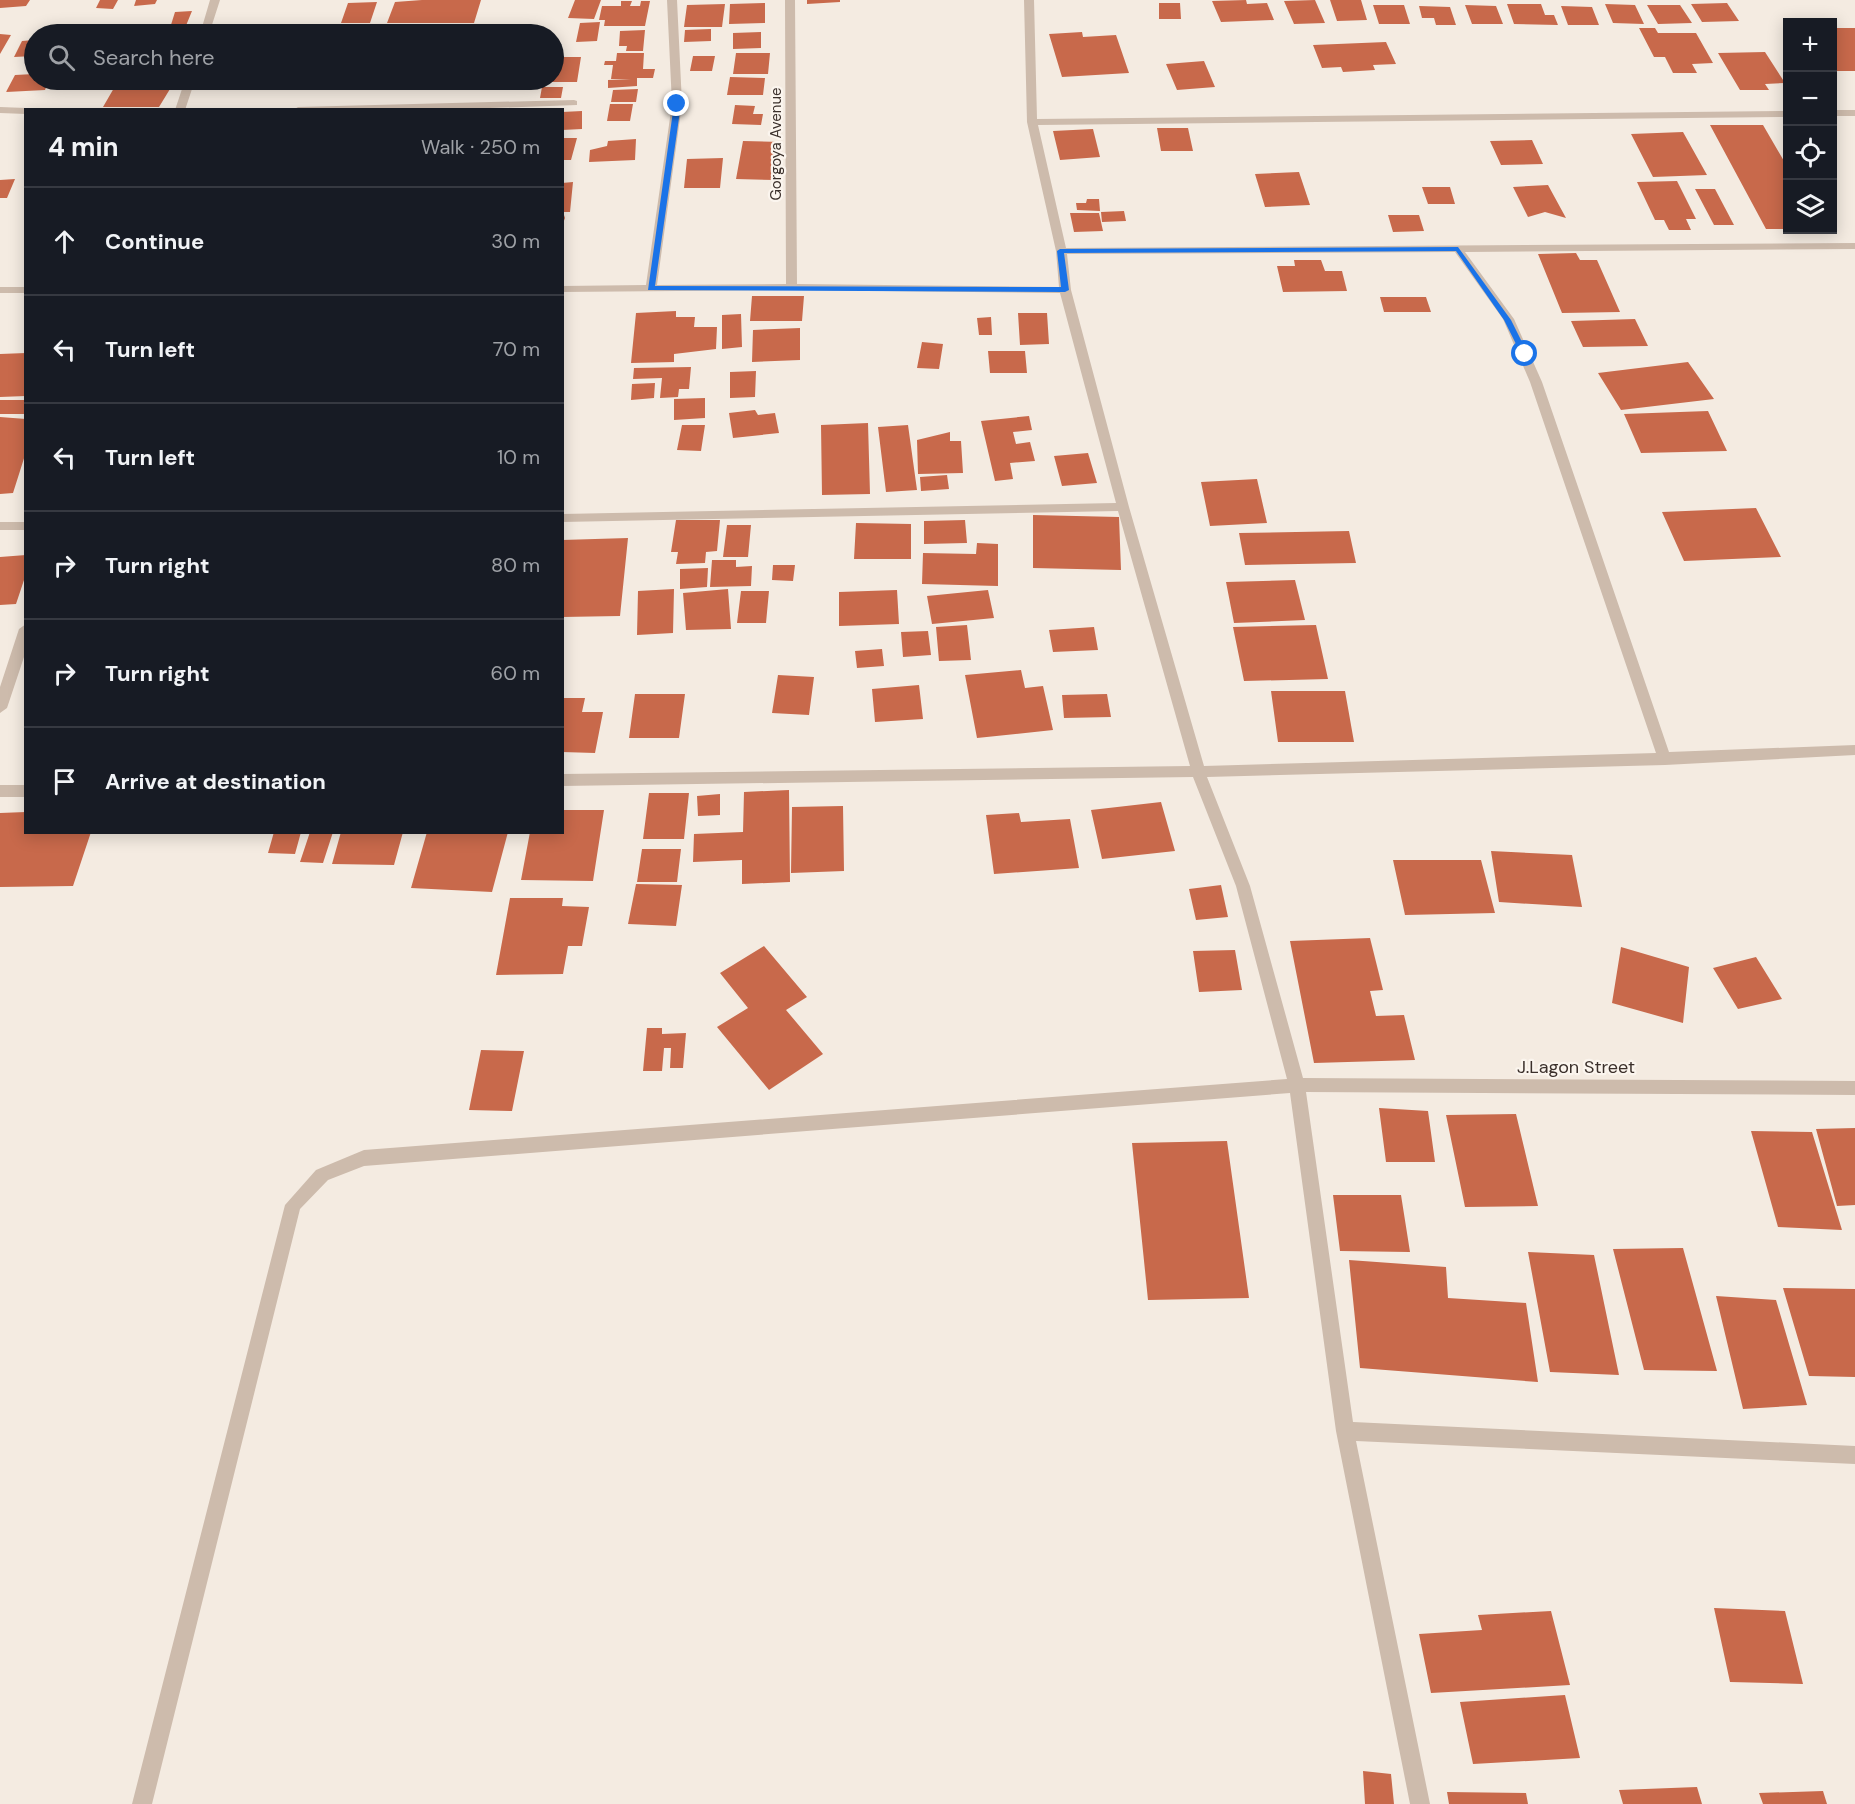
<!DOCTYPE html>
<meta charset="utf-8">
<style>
:root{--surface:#171b24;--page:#20242c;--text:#f1f3f6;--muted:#9ea1a6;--line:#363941}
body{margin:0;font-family:"DM Sans",sans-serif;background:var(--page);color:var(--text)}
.controls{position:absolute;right:18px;top:18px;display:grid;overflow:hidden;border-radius:0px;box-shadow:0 3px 15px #0003}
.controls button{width:54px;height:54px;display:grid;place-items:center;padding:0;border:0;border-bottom:2px solid var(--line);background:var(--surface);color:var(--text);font:30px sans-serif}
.stop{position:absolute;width:18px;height:18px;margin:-14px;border:4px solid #1a73e8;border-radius:50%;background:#fff}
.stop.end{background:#1a73e8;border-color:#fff;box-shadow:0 2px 6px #0008}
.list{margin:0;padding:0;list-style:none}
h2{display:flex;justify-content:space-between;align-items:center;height:78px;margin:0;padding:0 24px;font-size:26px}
h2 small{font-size:20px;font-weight:400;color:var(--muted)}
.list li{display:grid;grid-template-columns:39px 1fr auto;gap:18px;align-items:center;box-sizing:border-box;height:108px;padding:0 24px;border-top:2px solid var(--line)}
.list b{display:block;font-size:22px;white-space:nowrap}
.list em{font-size:20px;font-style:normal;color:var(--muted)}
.icon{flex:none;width:33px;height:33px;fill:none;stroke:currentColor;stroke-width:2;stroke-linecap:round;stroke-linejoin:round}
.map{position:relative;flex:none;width:1855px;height:1804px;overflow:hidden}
.search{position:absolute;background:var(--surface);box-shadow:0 3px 15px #0003;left:24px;top:24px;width:540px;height:66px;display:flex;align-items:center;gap:15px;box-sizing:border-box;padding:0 21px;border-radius:33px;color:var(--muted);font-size:22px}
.panel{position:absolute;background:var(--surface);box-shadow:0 3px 15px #0003;left:24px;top:108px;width:540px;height:726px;border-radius:0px}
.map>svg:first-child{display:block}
.building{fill:#c8694b}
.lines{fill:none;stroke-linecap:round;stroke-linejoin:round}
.street{fill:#cdbbac;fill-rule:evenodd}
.route{fill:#1a73e8}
.labels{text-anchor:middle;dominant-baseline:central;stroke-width:4.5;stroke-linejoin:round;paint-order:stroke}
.far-street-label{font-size:15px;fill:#3b302b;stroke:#fbf5ee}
.street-label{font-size:18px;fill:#3b302b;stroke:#fbf5ee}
</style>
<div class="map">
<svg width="1855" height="1804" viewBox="0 0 1855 1804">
<rect width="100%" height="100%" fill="#f4ebe1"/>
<path class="building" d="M0,0h30l-4,6 -26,2z
M100,0h18l-5,9 -17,-1z
M136,0h21l-2,4 -21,2z
M422,0h59l-7,23h-87l8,-21z
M575,0h26l-7,19 -26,-1z
M807,0h33v2l-33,2z
M1246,0l1,4 20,-1 7,17 -53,2 -9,-21z
M1315,0l10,23 -31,1 -10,-23z
M1330,0h31l6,20 -30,1z
M621,1h11l-2,5h10l1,-5h9l-5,25h-41l1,-6h-6l3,-14h19z
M377,2l-7,21h-29l7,-20z
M765,3v20l-36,1 1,-20z
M1159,3h21l1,16h-22z
M1727,3l12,18 -37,1 -11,-18z
M725,4l-3,23h-38l3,-22z
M1507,4h34l4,11h9l4,10 -44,-1z
M1605,4l30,1 9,19 -31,-1z
M1373,5h31l6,19h-31z
M1465,5l31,1 7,18h-31z
M1647,5h33l12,18 -34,1z
M1419,6l31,1 6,18h-20l-2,-7h-12z
M1561,6l31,1 7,18h-31z
M192,11l-7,17h-15l5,-16z
M600,22l-3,19 -21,1 4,-19z
M502,24l34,2 -3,8h-35z
M1639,28h16l3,5h38l17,30 -21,1 5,9h-24l-8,-16h-11z
M1832,28h23v43h-23z
M711,29v12l-27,1 1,-12z
M645,30l-2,21h-17l1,-5h-8l1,-15z
M761,32v16l-28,1v-16z
M1082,32l1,5 33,-2 13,38 -67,4 -13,-43z
M0,34l11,1 -11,19z
M34,40v16l-20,1 8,-16z
M1386,42l10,22 -23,1 2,5 -32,2 -2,-5 -19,1 -9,-23z
M1765,52l20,31 -20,1 4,6h-29l-22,-37z
M617,53h27l-1,16h12l-2,9h-16v8l-29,2v-8l23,-1h-20l2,-14h-9l1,-4h11z
M736,53h34l-2,21h-35z
M693,56h22l-3,15h-22z
M554,57h27l-4,25h-43v-2h20z
M1204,61l11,26 -38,3 -11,-26z
M34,74v6h15l-4,10 -39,2 9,-17z
M730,77l35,1 -2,17h-36z
M455,80h27v8l-27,2z
M542,87h21l-2,11h-21z
M114,88l56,1 -11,18h-56z
M638,89l-2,13h-25l2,-12z
M610,104h23l-3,17h-23z
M735,105l20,1 -2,8h10l-2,11 -29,-1z
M582,111v18l-20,1v-18z
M1710,125h53l25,43v61h-22z
M1157,128h31l5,23h-32z
M1093,129l7,28 -40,3 -7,-29z
M1683,132l24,43 -54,2 -22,-43z
M562,138h15l-6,22h-9z
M636,139l-1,21 -46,2 1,-12 17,-4 1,-5z
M1532,140l11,24 -42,1 -11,-24z
M743,141l39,1 -7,38 -39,-1z
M723,158l-3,30h-36l3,-29z
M1299,172l11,33 -45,2 -10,-33z
M15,179l-8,19h-7v-18z
M1677,181l19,38h-10l5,11h-22l-5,-10h-9l-18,-38z
M573,182l-3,30h-7l2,6 -3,8v-43z
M1548,185l18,33 -21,-6 -17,5 -15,-30z
M1422,187h28l5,17h-27z
M1695,189h20l19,36h-20z
M1087,199h12l1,12 -23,-1 -1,-7h10z
M1124,211l2,10 -24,1 -1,-10z
M1070,213h29l4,18 -29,1z
M1388,215h31l5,16 -31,1z
M1576,253l4,7h17l23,52 -58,1 -24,-59z
M1294,260h27l4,11h17l5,20 -64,1 -6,-26h18z
M752,296h52l-2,25h-52z
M1380,297h46l5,15h-47z
M676,311v6h19l-1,10h23l-1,22 -42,5v8l-43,1 5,-50z
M1018,313h29l2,31 -29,1z
M741,314l1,33 -20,2v-34z
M991,317l1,18h-13l-2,-17z
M1635,319l13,27 -65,1 -12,-26z
M800,328v32l-48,2 1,-32z
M922,342l21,2 -4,25 -22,-1z
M988,351h37l2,22h-37z
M26,353v43l-26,1v-43z
M1688,362l26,37 -93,11 -23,-37z
M691,367l-2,22h-10l-1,8 -18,1 2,-20 -29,1 1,-11z
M756,371l-1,26 -25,1v-26z
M655,383l-1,15 -23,2 1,-16z
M705,398v20l-31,2v-21z
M0,400h26v14h-26z
M755,410l3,5 17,-2 4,20 -46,5 -4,-25z
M1708,411l19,40 -86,2 -17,-39z
M1029,416l3,14 -19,2 3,12 14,-2 5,19 -25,2 3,16 -18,2 -14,-60z
M0,417l26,2v33l-13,41 -13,1z
M868,423l2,71 -48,1 -1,-70z
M682,425h23l-4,26 -24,-1z
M908,425l9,65 -31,2 -8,-65z
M950,432v9h11l2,32 -45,1 -1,-34z
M1088,453l9,30 -35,3 -8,-30z
M947,475l2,14 -28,2 -1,-14z
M1257,479l10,44 -57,3 -9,-44z
M1756,508l25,49 -97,4 -22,-49z
M1033,515l86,2 2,53 -88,-2z
M676,520h44l-3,31 -11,1 -1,11 -29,1 2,-12h-7z
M965,520l2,23 -43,1v-23z
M856,523l55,1v35h-57z
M727,525h24l-3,32h-25z
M1349,531l7,32 -111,2 -6,-32z
M628,538l-8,78 -58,1v-77z
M977,543l21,1v42l-76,-2 1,-31 53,1z
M26,555v19l-10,30 -16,1v-48z
M712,560h24v7l16,-1 -1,20 -41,1z
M773,565h22l-2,16 -21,-1z
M708,568l-1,19 -27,2v-20z
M1295,580l10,40 -71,3 -8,-41z
M674,589l-1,44 -36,2 1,-44z
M728,589l3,40 -45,1 -3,-37z
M897,590l2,34 -60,2v-34z
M988,590l6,28 -62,6 -5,-28z
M741,591h28l-3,32h-29z
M967,625l4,35 -32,1 -3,-34z
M1316,625l12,54 -84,2 -11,-54z
M1094,627l4,23 -45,2 -4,-22z
M928,631l3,24 -28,2 -2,-25z
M882,649l2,17 -27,2 -2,-17z
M1021,670l4,18 18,-2 10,44 -76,8 -12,-63z
M778,675l36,2 -5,38 -37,-2z
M919,685l4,34 -48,3 -3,-33z
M1271,691h74l9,51h-76z
M635,694h50l-6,44h-50z
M1107,694l4,23 -47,1 -2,-23z
M564,698h21l-3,14h21l-8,41 -33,-1z
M789,790l1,92 -48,2v-24l-49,2 1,-28 49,-2 1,-40z
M649,793h40l-5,46h-41z
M720,794v21l-22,1 -1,-20z
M1161,802l14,49 -73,8 -11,-49z
M843,806l1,65 -53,2 1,-66z
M562,810h42l-11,71 -72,-1 9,-48h32z
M26,812v20h65l-18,54 -73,1v-74z
M1019,813l2,9 49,-3 9,49 -85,6 -8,-59z
M274,832h27l-6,22 -27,-1z
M310,832h23l-10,31 -23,-1z
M341,832h62l-9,33 -62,-1z
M427,832h81l-16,60 -81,-4z
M642,849h39l-4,33h-40z
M1491,851l81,4 10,52 -83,-5z
M1393,860h88l14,53 -90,2z
M636,884l46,1 -6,41 -48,-2z
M1221,885l7,32 -32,3 -7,-31z
M510,898h53l-1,8 27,1 -7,39h-14l-5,28 -67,1z
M1370,938l13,52 -13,1 6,25 28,-1 11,45 -101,3 -24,-122z
M764,946l43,51 -21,13 37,44 -54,36 -52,-63 31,-19 -28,-35z
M1621,947l68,20 -6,56 -71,-20z
M1235,950l7,40 -43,2 -6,-41z
M1756,957l26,42 -44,10 -25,-41z
M647,1028h15v6l24,-1 -3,35h-13l1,-20h-7l-2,23h-19z
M481,1050l43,1 -12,60 -43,-1z
M1379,1108l49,3 7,51h-49z
M1516,1114l22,92 -73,1 -19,-92z
M1855,1128v77l-18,1 -21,-77z
M1751,1131l61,1 30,98 -64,-3z
M1227,1141l22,157 -101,2 -16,-157z
M1333,1195h68l9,57 -70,-1z
M1683,1248l34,123 -73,-1 -31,-121z
M1528,1252l66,3 25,120 -69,-3z
M1349,1260l97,7 2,31 78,5 12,79 -178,-14z
M1783,1288l72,1v88l-46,-1z
M1716,1296l60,4 31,105 -64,4z
M1714,1608l71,3 18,73 -73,-2z
M1551,1611l19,74 -139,8 -12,-59 63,-4 -4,-15z
M1565,1695l15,63 -107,6 -13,-62z
M1363,1771l28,3 3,30h-29z
M1697,1787l5,17h-79l-4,-14z
M1823,1791l4,13h-64l-4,-11z
M1447,1792l79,1 2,11h-79z"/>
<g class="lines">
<path class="street" d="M210,0h10l-11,34h-9z
M667,0h10l5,104 -25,181 129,-1 -1,-284h10l2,284 262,3 -3,-36 -29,-129 -3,-122h10l3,119 751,-8v6l-750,8 28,123 789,-5v6l-390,3 49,67 28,63 127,370 186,-7v10l-190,10 -458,12 43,109 53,192 552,3v14l-549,-3 47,330 502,24v18l-499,-23 74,363h-20l-74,-373 -46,-338 -926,73 -36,14 -28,29 -148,595h-20l153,-599 31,-35 48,-20 923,-71 -51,-193 -43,-109 -631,9v-12l628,-8 -72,-255 -556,11v-8l554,-11 -56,-210 -268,-3 -230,2v-6l84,-1 26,-181zM1455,252l48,67 27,63 126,371 -452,13 -75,-259 -58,-217 -4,-36z
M185,80h10l-10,30h-10z
M574,100l3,1v4l-142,5h-142l5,-3z
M0,107l26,1 4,2h-4v4l-26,-1z
M1832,110h23v6h-23z
M0,287h26v6h-26z
M0,522h26v8h-26z
M26,624v27l-19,57 -7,5v-26l19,-58z
M0,785h26v12h-26z"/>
</g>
<path class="route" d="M677,102l4,2 -26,182 406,1 -4,-36 3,-2 398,-2 53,73 17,34 -6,2 -18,-36 -48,-69 -392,2 5,37 -4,2 -417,-2 26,-186z"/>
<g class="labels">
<g class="far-street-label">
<text transform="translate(776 144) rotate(-90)">Gorgoya Avenue</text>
</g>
<g class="street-label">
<text x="1576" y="1067">J.Lagon Street</text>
</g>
</g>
</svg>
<div class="controls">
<button>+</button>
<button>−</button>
<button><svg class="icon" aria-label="locate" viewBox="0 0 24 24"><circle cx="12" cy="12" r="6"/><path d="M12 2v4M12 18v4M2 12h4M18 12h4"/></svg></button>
<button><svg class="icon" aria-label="layers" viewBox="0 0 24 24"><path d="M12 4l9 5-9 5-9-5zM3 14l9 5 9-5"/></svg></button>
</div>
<div class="stop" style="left:1525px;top:354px"></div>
<div class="stop end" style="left:677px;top:104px"></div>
<div class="search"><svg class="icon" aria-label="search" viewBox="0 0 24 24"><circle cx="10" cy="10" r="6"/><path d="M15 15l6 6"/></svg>Search here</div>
<section class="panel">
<h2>4 min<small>Walk · 250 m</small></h2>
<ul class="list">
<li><svg class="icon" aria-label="ahead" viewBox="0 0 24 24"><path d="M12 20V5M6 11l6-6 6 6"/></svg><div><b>Continue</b></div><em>30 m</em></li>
<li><svg class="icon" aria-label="left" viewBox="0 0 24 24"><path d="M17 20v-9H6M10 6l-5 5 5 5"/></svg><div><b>Turn left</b></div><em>70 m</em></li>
<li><svg class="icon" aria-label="left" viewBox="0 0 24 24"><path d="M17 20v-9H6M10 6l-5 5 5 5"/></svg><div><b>Turn left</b></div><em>10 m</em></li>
<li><svg class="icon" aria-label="right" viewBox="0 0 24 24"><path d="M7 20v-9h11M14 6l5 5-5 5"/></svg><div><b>Turn right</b></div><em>80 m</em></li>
<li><svg class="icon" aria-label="right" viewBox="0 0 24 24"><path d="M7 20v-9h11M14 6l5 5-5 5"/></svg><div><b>Turn right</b></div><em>60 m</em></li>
<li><svg class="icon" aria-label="arrive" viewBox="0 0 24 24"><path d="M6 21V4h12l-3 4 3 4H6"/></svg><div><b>Arrive at destination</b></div></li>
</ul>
</section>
</div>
